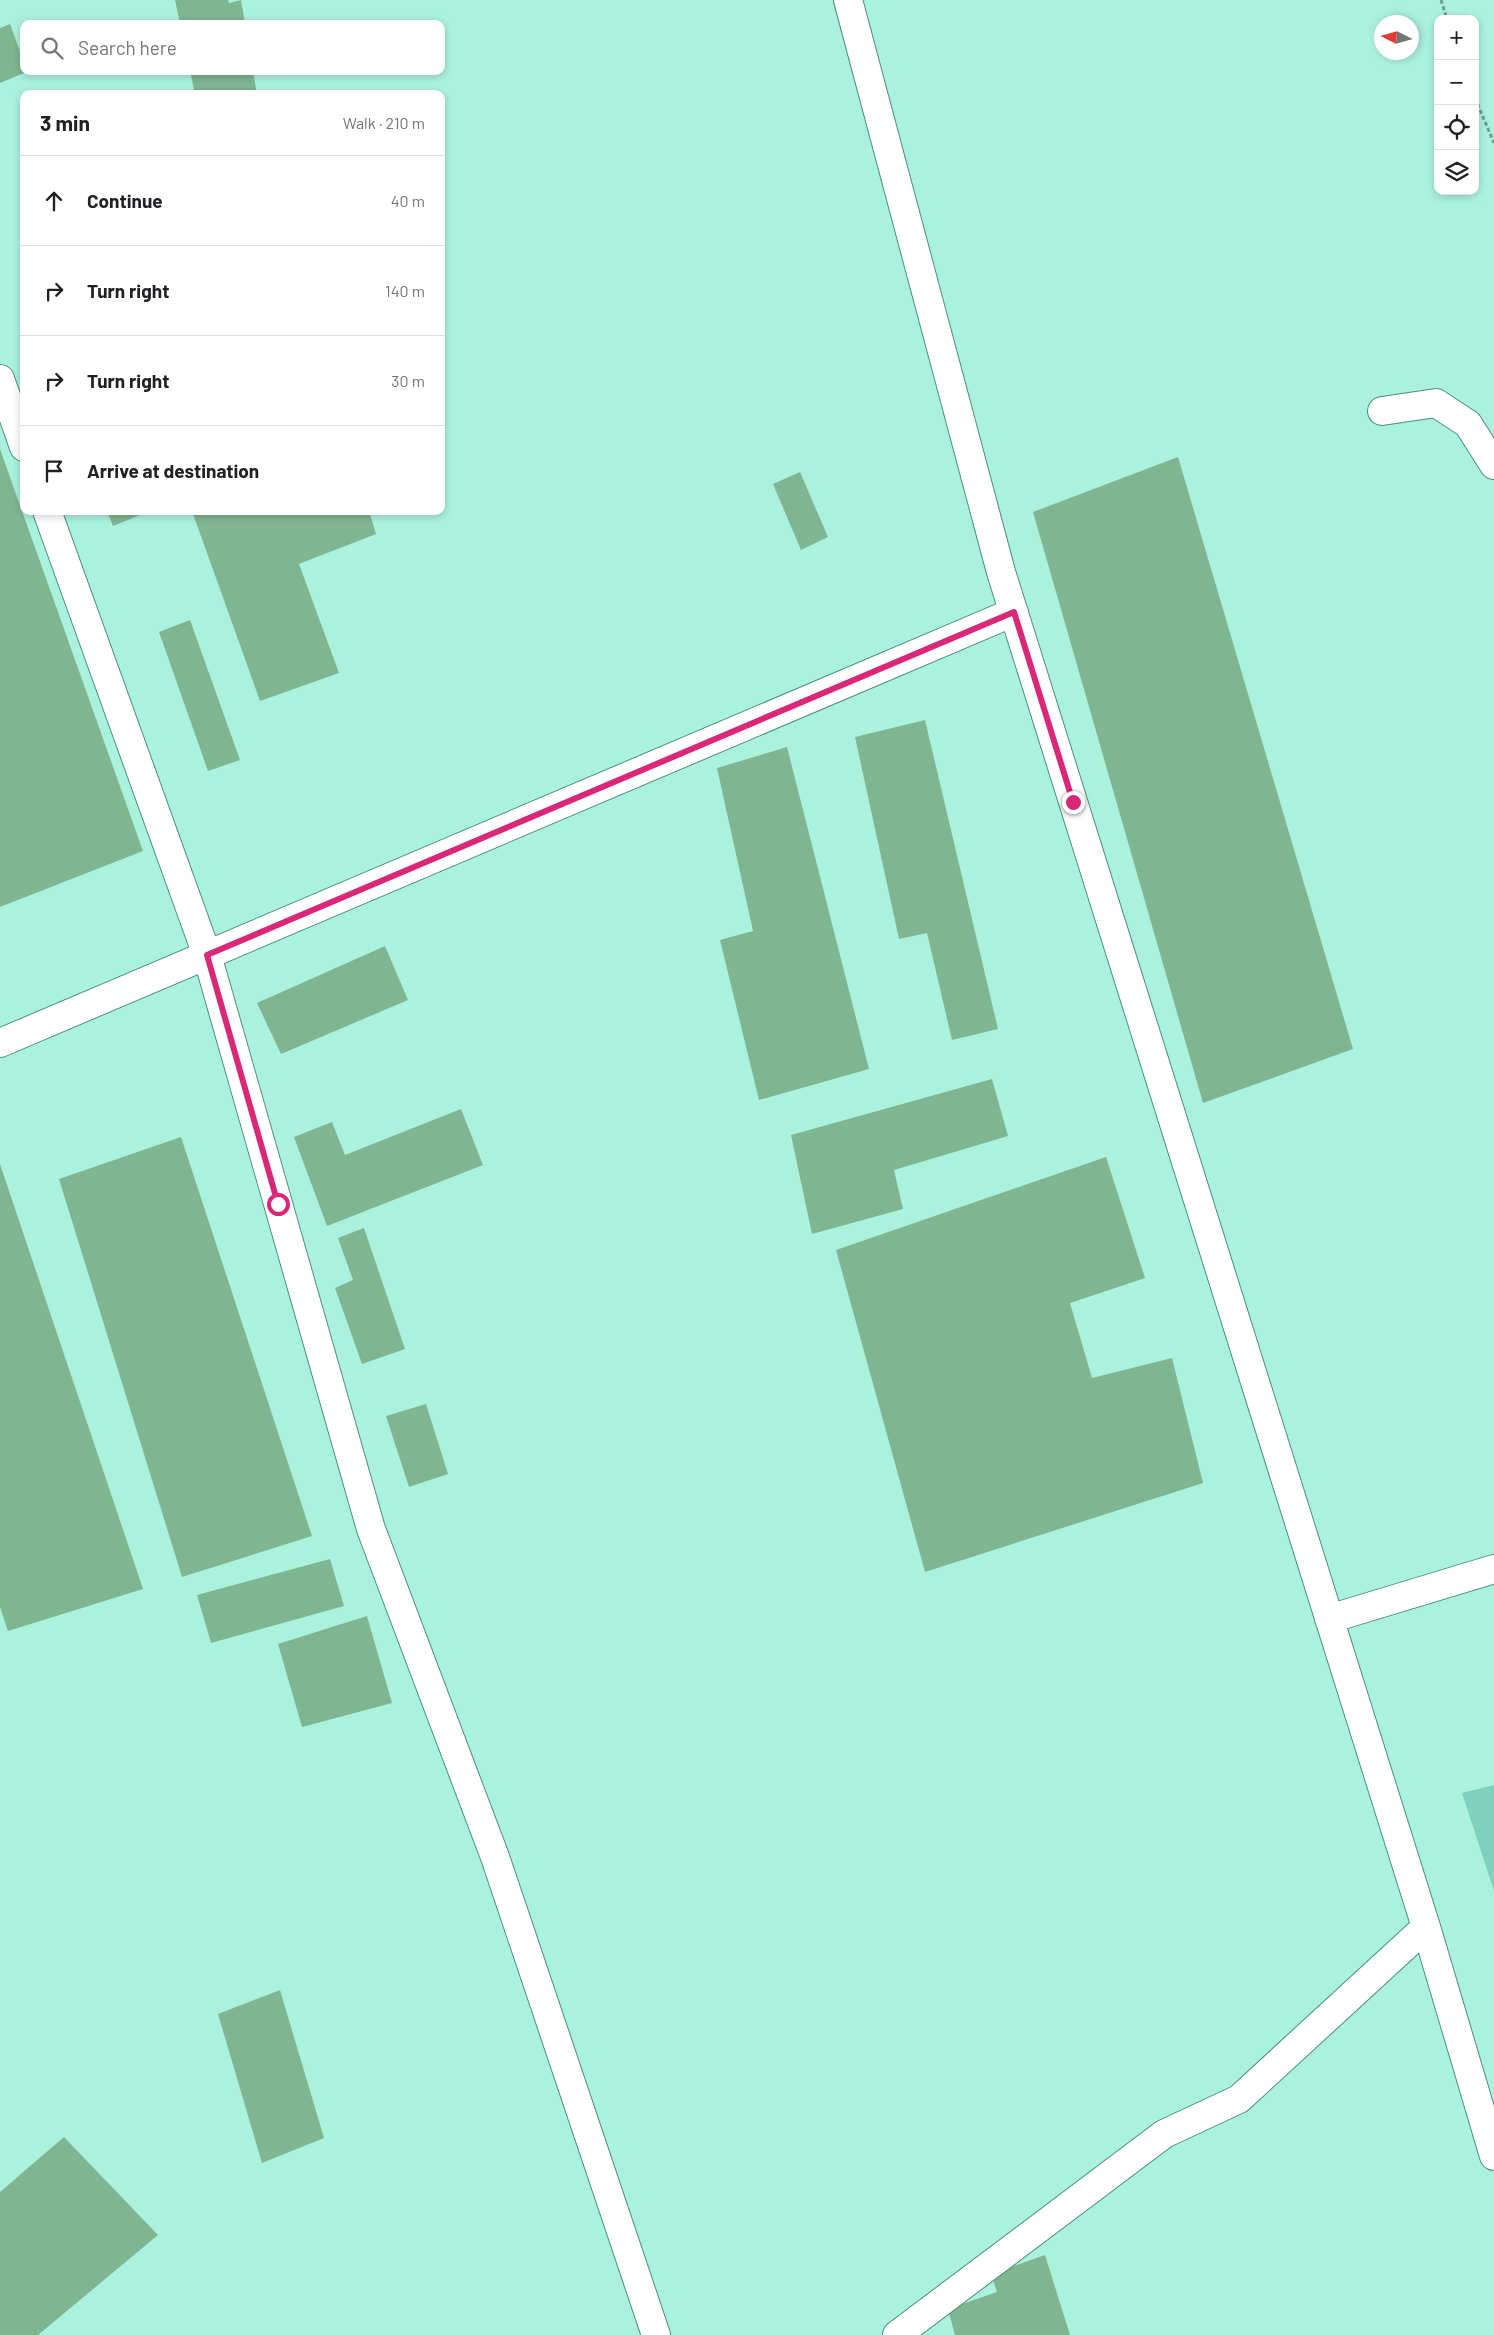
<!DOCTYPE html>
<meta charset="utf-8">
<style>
:root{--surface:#fff;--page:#f6f6f6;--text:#202124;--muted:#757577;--line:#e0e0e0}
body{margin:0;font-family:Barlow,sans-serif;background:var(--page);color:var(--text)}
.controls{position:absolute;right:15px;top:15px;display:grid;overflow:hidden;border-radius:10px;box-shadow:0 2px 8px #0003}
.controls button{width:45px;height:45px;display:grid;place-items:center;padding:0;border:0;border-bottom:1px solid var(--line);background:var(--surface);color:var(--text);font:25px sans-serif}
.compass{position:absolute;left:1374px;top:15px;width:45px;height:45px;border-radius:50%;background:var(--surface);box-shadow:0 2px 8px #0003;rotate:275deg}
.stop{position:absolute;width:15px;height:15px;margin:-11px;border:4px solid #db2777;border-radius:50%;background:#fff}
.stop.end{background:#db2777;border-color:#fff;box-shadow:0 1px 5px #0008}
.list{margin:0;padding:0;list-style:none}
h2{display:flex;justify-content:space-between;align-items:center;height:65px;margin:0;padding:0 20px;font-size:21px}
h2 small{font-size:16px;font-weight:400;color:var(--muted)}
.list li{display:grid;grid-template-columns:32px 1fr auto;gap:15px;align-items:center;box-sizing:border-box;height:90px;padding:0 20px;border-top:1px solid var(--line)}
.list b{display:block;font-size:19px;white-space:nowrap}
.list em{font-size:16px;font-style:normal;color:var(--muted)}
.icon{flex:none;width:28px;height:28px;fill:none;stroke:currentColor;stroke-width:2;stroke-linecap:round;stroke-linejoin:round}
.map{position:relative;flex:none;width:1494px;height:2335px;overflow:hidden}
.search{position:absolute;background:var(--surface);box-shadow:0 2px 8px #0003;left:20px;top:20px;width:425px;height:55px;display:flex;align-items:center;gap:12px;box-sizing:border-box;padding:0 18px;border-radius:10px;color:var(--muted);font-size:19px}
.panel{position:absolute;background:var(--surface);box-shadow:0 2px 8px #0003;left:20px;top:90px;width:425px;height:425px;border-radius:10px}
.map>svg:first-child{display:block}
.green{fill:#7ed1bb}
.building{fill:#80b592}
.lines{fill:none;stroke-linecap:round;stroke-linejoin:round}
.minor-casing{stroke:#4a8f7d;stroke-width:30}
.path{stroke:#6b9f90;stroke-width:3;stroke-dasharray:4 2.5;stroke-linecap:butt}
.minor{stroke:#fff;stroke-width:28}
.route{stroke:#db2777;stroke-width:6}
</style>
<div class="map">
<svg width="1494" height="2335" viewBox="0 0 1494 2335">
<rect width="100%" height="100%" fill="#abf2de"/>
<path class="green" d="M1494,1785v106l-32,-98z"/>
<path class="building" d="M175,0h53l1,3 12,-3 4,24h-65z
M10,24l14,38v11l-24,10v-55z
M190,71h63l4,23h-62z
M0,449l143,402 -143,56z
M1178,457l175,592 -150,54 -170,-591z
M800,472l28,65 -27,13 -28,-66z
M107,511h43l-37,15z
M192,511h177l7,23 -77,30 40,109 -79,28z
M190,620l50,140 -32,11 -49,-139z
M925,720l73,309 -46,11 -25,-107 -28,6 -44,-202z
M787,747l82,322 -110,31 -39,-160 33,-9 -36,-163z
M385,946l23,54 -127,54 -24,-51z
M992,1079l16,57 -114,34 9,39 -91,25 -21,-99z
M461,1109l22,56 -156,61 -33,-89 38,-15 13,33z
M181,1137l131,399 -130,41 -123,-398z
M1106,1157l39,121 -75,25 22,75 80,-20 31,125 -278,89 -89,-322z
M0,1164l143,425 -135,42 -8,-24z
M364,1228l41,121 -43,15 -27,-76 18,-8 -15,-42z
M426,1404l22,70 -39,13 -23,-71z
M330,1559l14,47 -133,37 -14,-48z
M367,1616l25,87 -90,24 -24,-83z
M280,1990l44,148 -62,25 -44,-149z
M64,2137l94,98 -120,100h-38v-143z
M1045,2255l25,80h-115l-7,-26 49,-17 -6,-18z"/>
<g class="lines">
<defs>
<path id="minor" d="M848,0l153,572 425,1355 68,229
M0,379l24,68
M1382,411l54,-8 32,21 26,41
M47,511l160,444 164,574 124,328 161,478
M0,1043l1014,-431
M1329,1619l165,-50
M897,2335l267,-201 75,-35 187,-172"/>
</defs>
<use href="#minor" class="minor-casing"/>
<path class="path" d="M1441,0l6,19
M1475,98l19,45"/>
<use href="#minor" class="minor"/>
</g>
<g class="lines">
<path class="route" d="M278,1204l-71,-249 807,-343 59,190"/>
</g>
</svg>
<div class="controls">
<button>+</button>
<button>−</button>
<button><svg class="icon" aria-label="locate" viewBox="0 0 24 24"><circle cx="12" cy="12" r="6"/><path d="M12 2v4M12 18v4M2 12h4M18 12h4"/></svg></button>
<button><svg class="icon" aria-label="layers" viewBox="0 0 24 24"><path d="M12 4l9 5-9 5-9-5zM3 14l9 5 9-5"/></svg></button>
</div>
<svg class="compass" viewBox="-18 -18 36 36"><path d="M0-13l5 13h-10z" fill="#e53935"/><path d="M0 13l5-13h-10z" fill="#757577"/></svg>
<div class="stop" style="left:278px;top:1204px"></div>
<div class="stop end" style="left:1073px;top:802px"></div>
<div class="search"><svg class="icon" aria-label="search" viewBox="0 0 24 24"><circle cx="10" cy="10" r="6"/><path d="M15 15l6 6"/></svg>Search here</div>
<section class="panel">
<h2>3 min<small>Walk · 210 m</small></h2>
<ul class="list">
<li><svg class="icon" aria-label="ahead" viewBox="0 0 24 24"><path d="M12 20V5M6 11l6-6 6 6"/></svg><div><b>Continue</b></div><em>40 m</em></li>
<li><svg class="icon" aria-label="right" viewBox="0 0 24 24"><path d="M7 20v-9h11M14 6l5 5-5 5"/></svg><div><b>Turn right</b></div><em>140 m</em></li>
<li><svg class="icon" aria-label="right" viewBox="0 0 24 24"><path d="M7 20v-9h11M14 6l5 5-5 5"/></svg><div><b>Turn right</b></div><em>30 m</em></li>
<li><svg class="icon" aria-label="arrive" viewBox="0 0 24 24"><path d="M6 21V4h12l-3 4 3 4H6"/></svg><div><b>Arrive at destination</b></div></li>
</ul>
</section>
</div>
